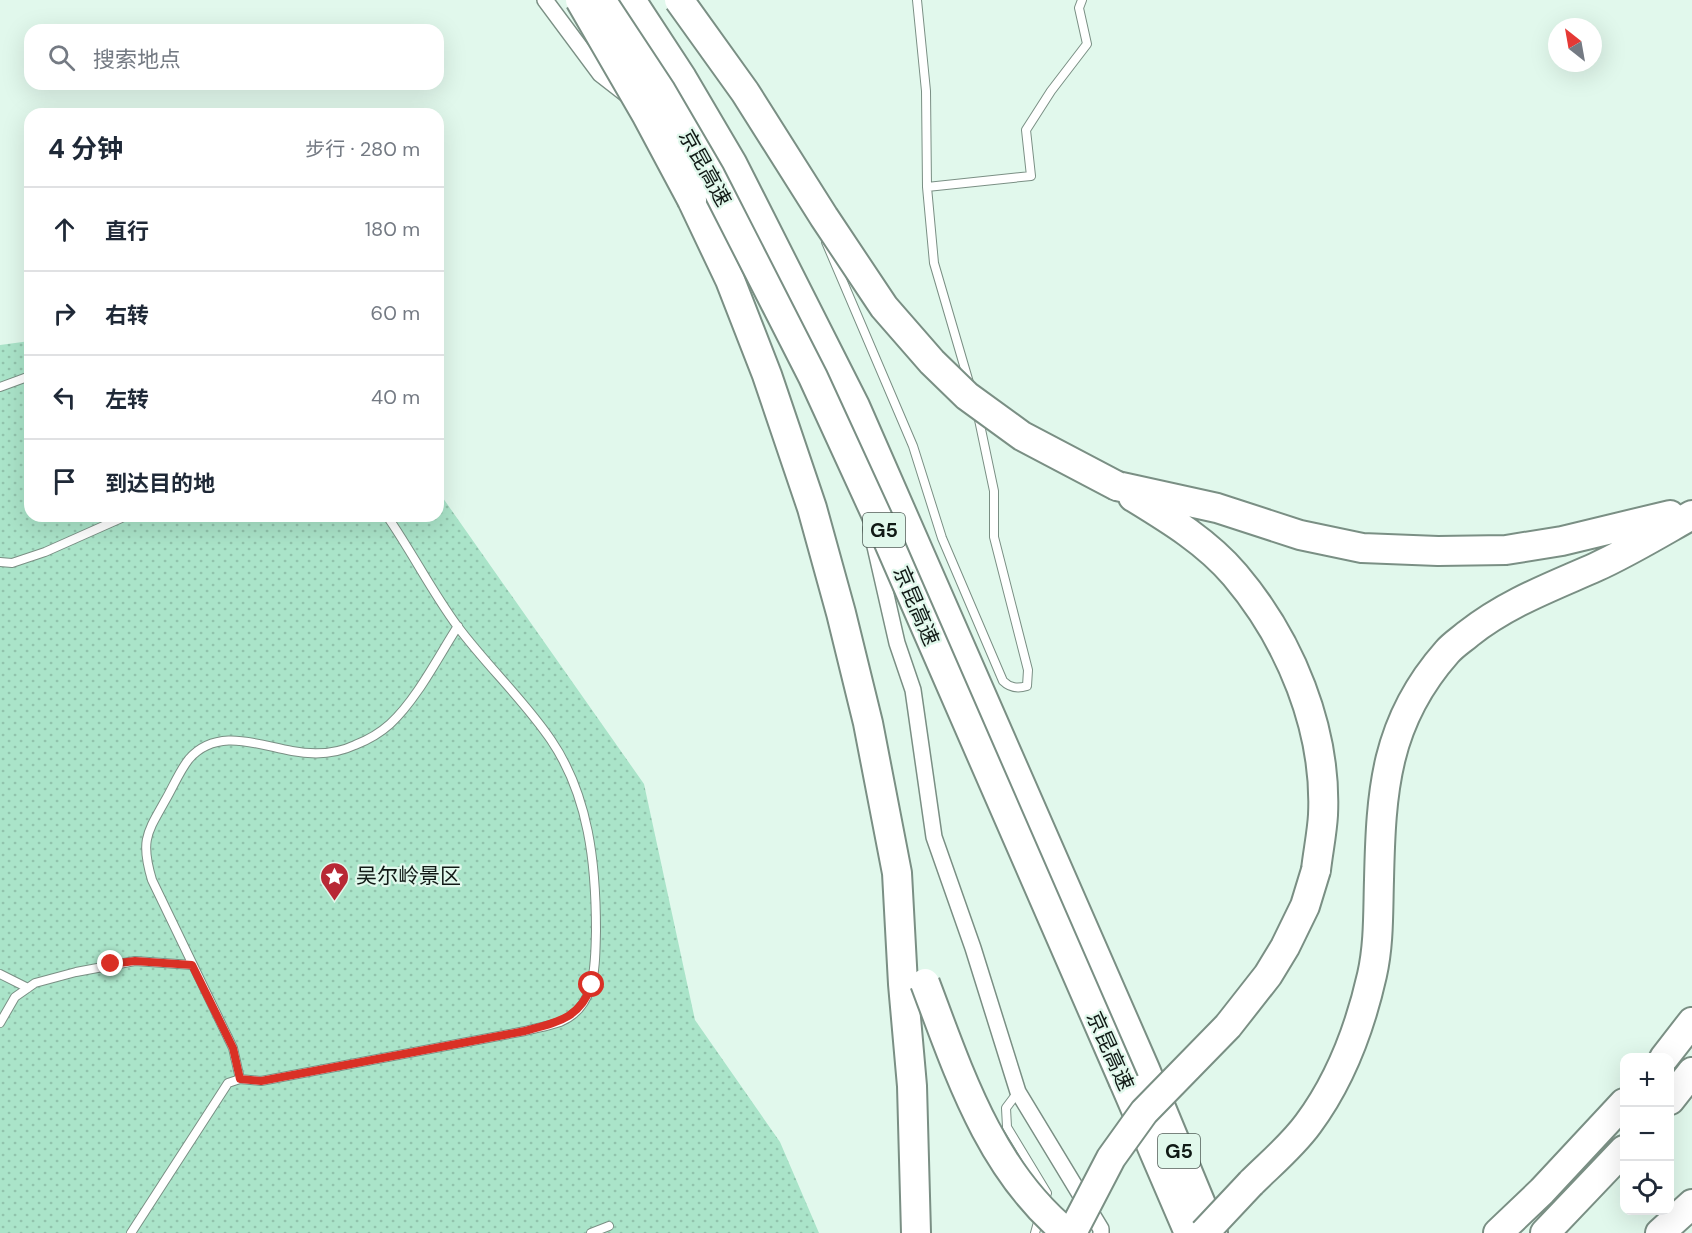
<!DOCTYPE html>
<html lang="zh">
<meta charset="utf-8">
<style>
:root{--surface:#fff;--page:#f2f2f3;--text:#1f2937;--muted:#747a83;--line:#e0e1e3}
body{margin:0;font-family:"DM Sans","Noto Sans SC",sans-serif;background:var(--page);color:var(--text)}
.controls{position:absolute;right:18px;bottom:18px;display:grid;overflow:hidden;border-radius:12px;box-shadow:0 6px 24px #0002}
.controls button{width:54px;height:54px;display:grid;place-items:center;padding:0;border:0;border-bottom:2px solid var(--line);background:var(--surface);color:var(--text);font:30px sans-serif}
.compass{position:absolute;left:1548px;top:18px;width:54px;height:54px;border-radius:50%;background:var(--surface);box-shadow:0 6px 24px #0002;rotate:329deg}
.stop{position:absolute;width:18px;height:18px;margin:-14px;border:4px solid #d93025;border-radius:50%;background:#fff}
.stop.end{background:#d93025;border-color:#fff;box-shadow:0 2px 6px #0008}
.list{margin:0;padding:0;list-style:none}
h2{display:flex;justify-content:space-between;align-items:center;height:78px;margin:0;padding:0 24px;font-size:26px}
h2 small{font-size:20px;font-weight:400;color:var(--muted)}
.list li{display:grid;grid-template-columns:39px 1fr auto;gap:18px;align-items:center;box-sizing:border-box;height:84px;padding:0 24px;border-top:2px solid var(--line)}
.list b{display:block;font-size:22px;white-space:nowrap}
.list em{font-size:20px;font-style:normal;color:var(--muted)}
.icon{flex:none;width:33px;height:33px;fill:none;stroke:currentColor;stroke-width:2;stroke-linecap:round;stroke-linejoin:round}
.map{position:relative;flex:none;width:1692px;height:1233px;overflow:hidden}
.search{position:absolute;background:var(--surface);box-shadow:0 6px 24px #0002;left:24px;top:24px;width:420px;height:66px;display:flex;align-items:center;gap:15px;box-sizing:border-box;padding:0 21px;border-radius:18px;color:var(--muted);font-size:22px}
.panel{position:absolute;background:var(--surface);box-shadow:0 6px 24px #0002;left:24px;top:108px;width:420px;height:414px;border-radius:18px}
.map>svg:first-child{display:block}
.park{fill:url(#park-dots)}
.lines{fill:none;stroke-linecap:round;stroke-linejoin:round}
.lane-casing{stroke:#7a8f84;stroke-width:10}
.street-casing{stroke:#7a8f84;stroke-width:18}
.highway-casing{stroke:#7a8f84;stroke-width:32}
.lane{stroke:#fff;stroke-width:8}
.street{stroke:#fff;stroke-width:15}
.highway{stroke:#fff;stroke-width:28}
.highway-bridge-casing{stroke:#7a8f84;stroke-width:32;stroke-linecap:butt}
.highway-bridge{stroke:#fff;stroke-width:28}
.route{stroke:#d93025;stroke-width:8}
.labels{text-anchor:middle;dominant-baseline:central;stroke-width:4.5;stroke-linejoin:round;paint-order:stroke}
.shield{fill:#e1f8ec;stroke:#4f5c56;stroke-width:1.5}
.shield-label{font-size:20px;font-weight:bold;fill:#101915}
.street-label{font-size:21px;fill:#101915;stroke:#e1f8ec}
.poi-label{font-size:21px;fill:#101915;stroke:#e1f8ec;text-anchor:start}
</style>
<div class="map">
<svg width="1692" height="1233" viewBox="0 0 1692 1233">
<defs>
<pattern id="park-dots" width="8" height="8" patternUnits="userSpaceOnUse" patternTransform="scale(1.5)"><rect width="8" height="8" fill="#aae4c9"/><path d="M2 2h.1M6 6h.1" fill="none" stroke="#91c3ac" stroke-width="1.8" stroke-linecap="round"/></pattern>
</defs>
<rect width="100%" height="100%" fill="#e1f8ec"/>
<path class="park" d="M30,341v175h408v-25l206,293 51,236 85,122 39,91h-819v-888z"/>
<g class="lines">
<defs>
<path id="lane" d="M917,0l9,91 1,96
M826,242l87,204 29,92 61,143c7,7 14,8 24,5l1,-16 -34,-133v-46l-16,-76
M970,386l-36,-123 -7,-76 104,-11 -5,-46 25,-39 36,-47 -8,-36 3,-8
M0,387l30,-11
M0,562l12,1 33,-11 81,-36
M0,974l28,14
M0,1023l15,-26 20,-14 41,-11 59,-11 57,4
M240,1079l-7,-31 -81,-168c-12,-40 -5,-47 14,-81 7,-12 14,-29 23,-40 28,-32 69,-14 103,-8 21,4 44,3 63,-6 13,-5 25,-12 35,-21 27,-25 48,-67 68,-98
M1018,1092l-12,16 1,19 40,66 -3,8
M131,1233l97,-150 12,-4 21,2 264,-50c11,-3 24,-5 35,-9 37,-15 35,-57 36,-91 0,-67 -7,-135 -45,-191 -27,-40 -64,-74 -93,-113 -26,-35 -46,-75 -71,-111
M591,1233l18,-7
M1035,1233l5,-18"/>
<path id="street" d="M545,0l55,74 27,21
M871,529l26,114 16,47 21,147 39,111 45,144 83,137v4"/>
<path id="highway" d="M631,0l51,78 50,85 123,243 290,663 68,164
M692,200l38,80 37,95 45,133 29,105 27,110 29,150 6,111 9,102 4,147
M1117,486l100,22 83,27 62,13 76,3 68,-1 56,-9 108,-26
M1133,497c36,22 74,45 102,78 55,65 92,154 88,240 -1,18 -5,37 -7,55
M1664,1058l28,-36
M1124,1082l65,151
M1670,1100l22,-28
M1251,1183c19,-19 41,-37 57,-59 32,-43 52,-96 64,-149 7,-31 6,-63 7,-95 2,-89 6,-158 68,-228 6,-7 14,-12 21,-18 39,-31 83,-47 128,-67 33,-15 64,-34 96,-52
M1498,1233l44,-42 82,-88
M1545,1233l79,-83
M1660,1233l32,-29"/>
</defs>
<use href="#lane" class="lane-casing"/>
<use href="#street" class="street-casing"/>
<use href="#highway" class="highway-casing"/>
<use href="#lane" class="lane"/>
<use href="#street" class="street"/>
<use href="#highway" class="highway"/>
<defs>
<path id="highway-bridge" d="M580,0l66,114 46,86
M601,0l60,91 49,84 103,202 73,159 238,546
M679,0l66,92 79,125 60,90 48,55 35,34 55,40 95,50
M925,983c34,90 65,187 142,250
M1072,1233l39,-75 33,-46 84,-86 40,-51 17,-28 20,-41 11,-36
M1204,1233l47,-50"/>
</defs>
<use href="#highway-bridge" class="highway-bridge-casing"/>
<use href="#highway-bridge" class="highway-bridge"/>
</g>
<g class="lines">
<path class="route" d="M111,964l24,-3 57,4 41,83 7,31 21,2 264,-50c33,-9 54,-12 67,-46"/>
</g>
<defs>
<symbol id="sight-pin" viewBox="-11 -11 22 30"><path d="M0 17L-7.5 6A9.5 9.5 0 1 1 7.5 6Z" fill="#b82834" stroke="#e1f8ec"/><path d="M0-6L1.8-2.2L6-1.7L2.9 1.2L3.7 5.4L0 3.3L-3.7 5.4L-2.9 1.2L-6-1.7L-1.8-2.2Z" fill="#fff"/></symbol>
</defs>
<g fill-rule="evenodd">
<use href="#sight-pin" x="318" y="860" width="33" height="45"/>
</g>
<g class="labels">
<g class="shield">
<rect x="863" y="513" width="42" height="34" rx="4.5"/>
<rect x="1158" y="1134" width="42" height="34" rx="4.5"/>
</g>
<g class="shield-label">
<text x="884" y="530">G5</text>
<text x="1179" y="1151">G5</text>
</g>
<g class="street-label">
<text transform="translate(705 168) rotate(61)">京昆高速</text>
<text transform="translate(916 606) rotate(67)">京昆高速</text>
<text transform="translate(1110 1051) rotate(66)">京昆高速</text>
</g>
<g class="poi-label">
<text x="356" y="876">吴尔岭景区</text>
</g>
</g>
</svg>
<div class="controls">
<button>+</button>
<button>−</button>
<button><svg class="icon" aria-label="locate" viewBox="0 0 24 24"><circle cx="12" cy="12" r="6"/><path d="M12 2v4M12 18v4M2 12h4M18 12h4"/></svg></button>
</div>
<svg class="compass" viewBox="-18 -18 36 36"><path d="M0-13l5 13h-10z" fill="#e53935"/><path d="M0 13l5-13h-10z" fill="#747a83"/></svg>
<div class="stop" style="left:592px;top:985px"></div>
<div class="stop end" style="left:111px;top:964px"></div>
<div class="search"><svg class="icon" aria-label="search" viewBox="0 0 24 24"><circle cx="10" cy="10" r="6"/><path d="M15 15l6 6"/></svg>搜索地点</div>
<section class="panel">
<h2>4 分钟<small>步行 · 280 m</small></h2>
<ul class="list">
<li><svg class="icon" aria-label="ahead" viewBox="0 0 24 24"><path d="M12 20V5M6 11l6-6 6 6"/></svg><div><b>直行</b></div><em>180 m</em></li>
<li><svg class="icon" aria-label="right" viewBox="0 0 24 24"><path d="M7 20v-9h11M14 6l5 5-5 5"/></svg><div><b>右转</b></div><em>60 m</em></li>
<li><svg class="icon" aria-label="left" viewBox="0 0 24 24"><path d="M17 20v-9H6M10 6l-5 5 5 5"/></svg><div><b>左转</b></div><em>40 m</em></li>
<li><svg class="icon" aria-label="arrive" viewBox="0 0 24 24"><path d="M6 21V4h12l-3 4 3 4H6"/></svg><div><b>到达目的地</b></div></li>
</ul>
</section>
</div>
